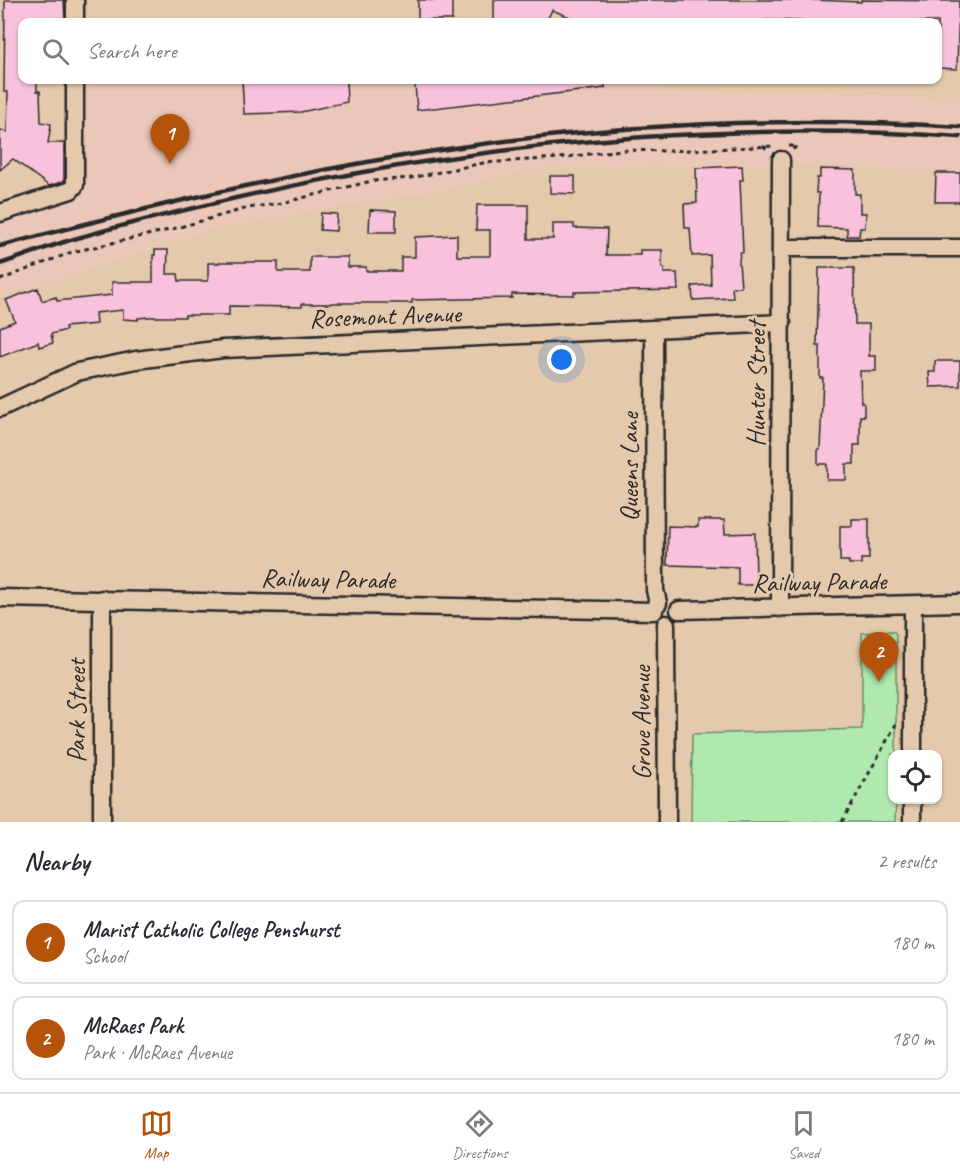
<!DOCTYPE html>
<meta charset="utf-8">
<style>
:root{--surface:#fff;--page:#f7f7f7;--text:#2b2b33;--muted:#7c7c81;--line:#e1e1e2;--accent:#b45309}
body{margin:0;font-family:Caveat,sans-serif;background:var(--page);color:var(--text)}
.controls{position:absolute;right:18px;bottom:18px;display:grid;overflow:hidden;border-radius:12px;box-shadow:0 2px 4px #0004}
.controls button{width:54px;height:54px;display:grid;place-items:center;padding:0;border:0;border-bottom:2px solid var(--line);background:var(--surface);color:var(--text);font:30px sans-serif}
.you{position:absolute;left:562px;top:360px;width:21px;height:21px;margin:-15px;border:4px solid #fff;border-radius:50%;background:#1a73e8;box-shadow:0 0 0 9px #1a73e833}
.badge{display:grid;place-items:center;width:39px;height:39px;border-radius:50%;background:var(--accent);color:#fff;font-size:20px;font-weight:700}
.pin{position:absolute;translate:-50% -50px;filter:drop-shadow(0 2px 3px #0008)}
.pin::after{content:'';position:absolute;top:32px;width:21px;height:18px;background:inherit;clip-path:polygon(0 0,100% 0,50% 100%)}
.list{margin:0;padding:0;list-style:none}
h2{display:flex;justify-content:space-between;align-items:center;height:78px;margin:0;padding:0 24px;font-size:26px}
h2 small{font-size:20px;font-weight:400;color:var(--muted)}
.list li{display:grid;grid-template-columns:39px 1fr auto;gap:18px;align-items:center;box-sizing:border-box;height:84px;margin:0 12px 12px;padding:0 12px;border:2px solid var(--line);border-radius:12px}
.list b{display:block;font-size:22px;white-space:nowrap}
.list p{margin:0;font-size:20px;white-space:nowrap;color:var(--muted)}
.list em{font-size:20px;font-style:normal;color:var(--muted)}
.icon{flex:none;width:33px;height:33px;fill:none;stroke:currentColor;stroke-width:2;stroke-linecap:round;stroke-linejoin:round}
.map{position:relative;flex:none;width:960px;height:822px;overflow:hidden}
.search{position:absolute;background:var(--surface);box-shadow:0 2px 4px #0004;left:18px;right:18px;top:18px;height:66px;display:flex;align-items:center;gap:15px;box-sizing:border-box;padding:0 21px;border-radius:12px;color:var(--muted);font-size:22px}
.sheet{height:270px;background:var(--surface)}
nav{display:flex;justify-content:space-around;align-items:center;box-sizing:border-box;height:84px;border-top:2px solid var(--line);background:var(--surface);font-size:16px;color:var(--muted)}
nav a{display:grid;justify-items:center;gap:3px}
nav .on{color:var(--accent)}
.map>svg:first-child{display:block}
.built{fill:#ebc7ba}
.green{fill:#b0e9ad;stroke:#6e8a6c;stroke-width:1.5}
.building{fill:#f8c2dc;stroke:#2b2b2b;stroke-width:1.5}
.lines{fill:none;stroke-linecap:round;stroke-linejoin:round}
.minor-casing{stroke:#2b2b2b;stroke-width:21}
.path{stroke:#2b2b2b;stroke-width:3;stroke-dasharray:4.5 4.5;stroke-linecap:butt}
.minor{stroke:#e5c9ac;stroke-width:16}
.rail{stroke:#2b2b2b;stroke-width:4.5}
.labels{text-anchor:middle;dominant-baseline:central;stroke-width:6;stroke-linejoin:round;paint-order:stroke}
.street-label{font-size:26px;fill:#2b2b2b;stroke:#e5c9ac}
</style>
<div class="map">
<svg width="960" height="822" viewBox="0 0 960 822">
<rect width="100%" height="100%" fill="#e5c9ac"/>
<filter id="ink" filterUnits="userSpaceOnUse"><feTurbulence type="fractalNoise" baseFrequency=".0167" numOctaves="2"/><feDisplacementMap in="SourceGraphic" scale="12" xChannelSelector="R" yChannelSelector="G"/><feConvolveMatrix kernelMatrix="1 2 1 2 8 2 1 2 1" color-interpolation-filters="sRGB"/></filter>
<g filter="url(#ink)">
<path class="built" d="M83,80h583v14l148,-4 146,11v71l-179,-8 -235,3 -101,22 -233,40 -212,68v-74l85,-27z"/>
<path class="green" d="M893,631l3,3v120h-4v46h4l-1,22h-204l1,-88 170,-5v-96z"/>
<path class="building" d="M5,0h59l1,22h-43v58h15v11h3l1,31 10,2 -3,19h16v38l-15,5 -36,-27 -13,11v-40l7,2 1,-40h-4z
M418,0h34v20h-34z
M494,0h318l49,2v-2l98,1 -2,68 -19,-1v-46h-137v-1l-36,-1v2h-183l-30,-12 -6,12 -52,-1z
M242,80h104l1,22 -46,10 -57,2z
M435,80h170v8l-188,22 -2,-26 20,-3z
M742,166l1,14h-3l3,72h-3l-1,10 2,25h-9l1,11 -40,2 -1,-14 19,-1 -1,-30 -18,1 -2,-28h-5l-1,-24 13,-1 -1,-35z
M820,169l35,1v24h5v19h6l-1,15h-5l-1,8h-12v-8l-29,-1 1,-34h-3l1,-15h3z
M936,173h24v29h-25z
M550,176h25v18l-25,-1z
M477,205h51v34h25v-15h21v4l33,1 -1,26h34v-5h22v18h2v5h13l1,17 -104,2v3l-62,-1v4l-100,2v3h-81v1h-29v3l-73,-1v9h-44v2h-37l-10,1v2l-15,-1v-9l-28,3 1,11 -31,3 1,3 -15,4 2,9 -14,4 -1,-5 -38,15v-30l15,-6 -9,-21 32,-12 4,13 14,-4 1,4 55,-6v-13h41v-27h2v-5h13l-1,24h11l1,7h29v-18h11v-1h59v10h32v-15h38v10h18v4h35v-14h14v-20l42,-2v21h33v-26h-14z
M370,210l26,1v21h-27z
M321,213l16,1 -1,17 -16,-1z
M819,268h35l1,56h14v32h7v15h-16l1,32h3v13h-4v29h-6v19h-8v16h-19v-16h-9v-15h2l3,-71h-3v-32h-3z
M935,361h25v25l-30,1 -1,-15h6z
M852,519h17v40h-8v5h-12v-3h-9v-35h12z
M698,520h26l1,14 30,-1 1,47 -3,5h-15v-18l-71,-2 1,-39 30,1z"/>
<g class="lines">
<defs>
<path id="minor" d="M75,22v-22
M0,213l71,-23 4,-5v-105
M782,248h178
M654,330l1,260 3,13
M0,408l77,-36 59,-12 87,-11 559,-26
M0,598l654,13
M780,608l1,-448
M679,610l281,-7
M666,624l1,198
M913,754v-149
M102,822v-223
M912,822v-22"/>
</defs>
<use href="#minor" class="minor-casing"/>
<path class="path" d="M763,146l7,5
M789,146h8l-6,5
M0,280l72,-28 97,-22 79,-22 33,-5 91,-22 39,-3 72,-15 76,-5 62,-8 48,1 105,-5
M842,822l54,-98"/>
<use href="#minor" class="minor"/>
<path class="rail" d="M0,246c137,-36 275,-70 415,-92 179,-29 363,-39 545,-27
M0,264c25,-8 49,-18 74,-25 53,-16 108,-28 162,-41 237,-54 481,-78 724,-61"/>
</g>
</g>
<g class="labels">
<g class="street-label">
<text transform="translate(385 316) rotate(-2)">Rosemont Avenue</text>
<text transform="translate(756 384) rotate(-90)">Hunter Street</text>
<text transform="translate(629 467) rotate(-90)">Queens Lane</text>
<text transform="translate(328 579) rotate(1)">Railway Parade</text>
<text transform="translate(819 582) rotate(-1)">Railway Parade</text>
<text transform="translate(76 711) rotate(-90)">Park Street</text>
<text transform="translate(641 723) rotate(-90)">Grove Avenue</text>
</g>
</g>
</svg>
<div class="controls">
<button><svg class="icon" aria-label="locate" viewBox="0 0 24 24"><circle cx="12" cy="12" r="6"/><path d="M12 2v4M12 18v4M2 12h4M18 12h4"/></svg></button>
</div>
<div class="you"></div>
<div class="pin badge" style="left:170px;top:164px">1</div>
<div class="pin badge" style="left:879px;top:682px">2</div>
<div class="search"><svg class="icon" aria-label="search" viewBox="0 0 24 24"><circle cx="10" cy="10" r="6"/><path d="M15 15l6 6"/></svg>Search here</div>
</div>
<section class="sheet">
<h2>Nearby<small>2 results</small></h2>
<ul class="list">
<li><span class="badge">1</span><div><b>Marist Catholic College Penshurst</b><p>School</p></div><em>180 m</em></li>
<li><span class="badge">2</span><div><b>McRaes Park</b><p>Park · McRaes Avenue</p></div><em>180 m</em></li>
</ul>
</section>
<nav>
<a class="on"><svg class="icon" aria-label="map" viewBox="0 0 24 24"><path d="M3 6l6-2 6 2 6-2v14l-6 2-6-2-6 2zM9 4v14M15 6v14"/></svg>Map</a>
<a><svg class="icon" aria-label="directions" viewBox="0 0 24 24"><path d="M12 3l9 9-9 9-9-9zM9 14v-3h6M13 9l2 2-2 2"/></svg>Directions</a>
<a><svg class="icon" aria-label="saved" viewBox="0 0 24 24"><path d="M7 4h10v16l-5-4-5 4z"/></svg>Saved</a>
</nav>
